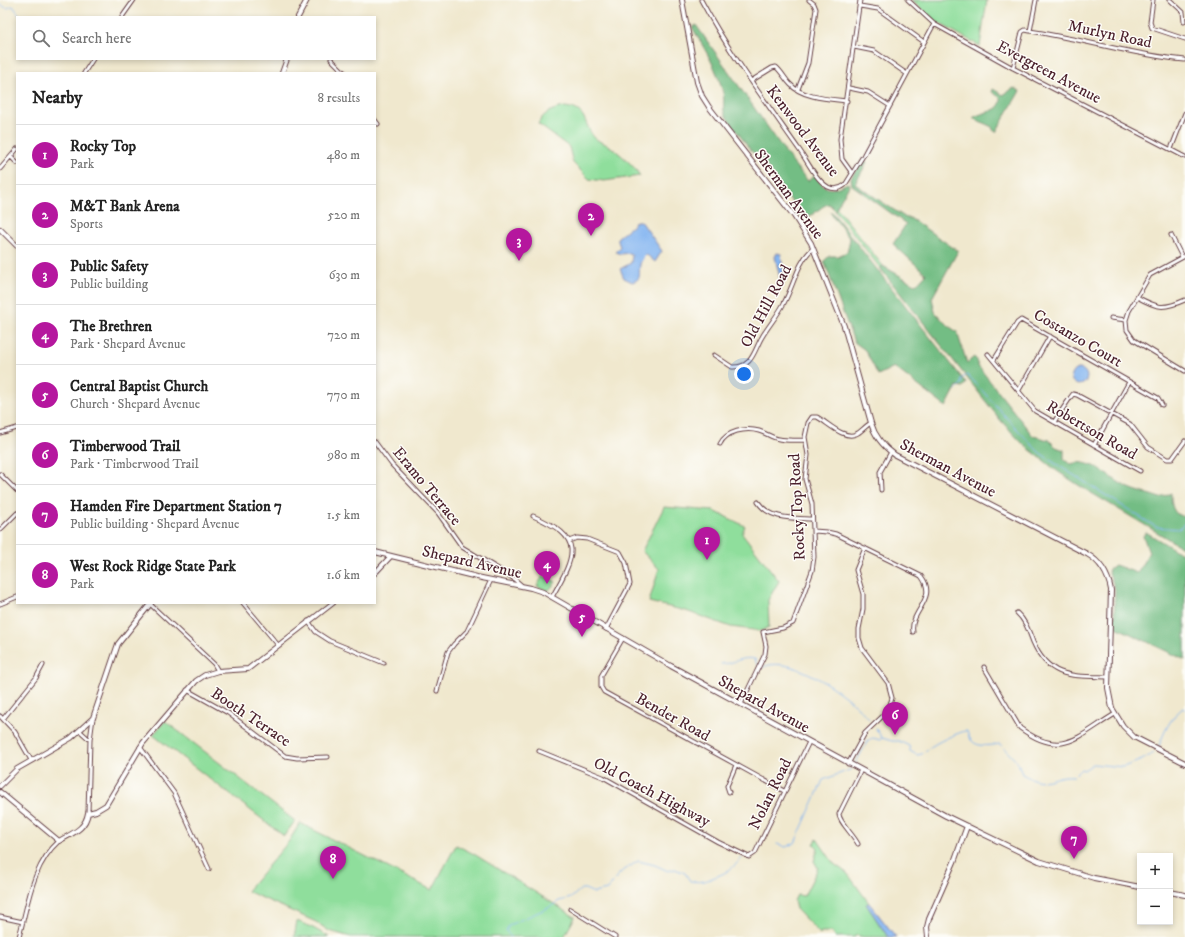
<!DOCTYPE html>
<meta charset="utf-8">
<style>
:root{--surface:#fff;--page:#f2f2f2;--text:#222;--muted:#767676;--line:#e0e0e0;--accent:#b5179e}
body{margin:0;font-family:"IM FELL DW Pica",serif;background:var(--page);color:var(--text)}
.controls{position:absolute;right:12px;bottom:12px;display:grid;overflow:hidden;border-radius:0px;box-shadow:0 2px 6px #0003}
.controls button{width:36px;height:36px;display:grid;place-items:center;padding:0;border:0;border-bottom:1px solid var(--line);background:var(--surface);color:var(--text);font:20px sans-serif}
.you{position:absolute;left:744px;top:374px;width:14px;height:14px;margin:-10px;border:3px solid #fff;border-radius:50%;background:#1a73e8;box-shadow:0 0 0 6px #1a73e833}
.badge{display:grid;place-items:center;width:26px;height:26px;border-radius:50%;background:var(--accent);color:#fff;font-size:13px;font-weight:700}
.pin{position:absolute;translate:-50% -33px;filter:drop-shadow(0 1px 2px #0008)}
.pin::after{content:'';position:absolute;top:21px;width:14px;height:12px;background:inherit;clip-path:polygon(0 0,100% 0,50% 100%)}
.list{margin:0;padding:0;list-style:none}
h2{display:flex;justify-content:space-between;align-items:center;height:52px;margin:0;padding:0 16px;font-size:17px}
h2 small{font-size:13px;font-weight:400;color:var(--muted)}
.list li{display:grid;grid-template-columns:26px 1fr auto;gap:12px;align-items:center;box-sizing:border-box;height:60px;padding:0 16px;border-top:1px solid var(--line)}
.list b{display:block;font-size:15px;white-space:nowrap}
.list p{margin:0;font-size:13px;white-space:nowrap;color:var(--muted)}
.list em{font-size:13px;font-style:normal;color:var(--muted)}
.icon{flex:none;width:22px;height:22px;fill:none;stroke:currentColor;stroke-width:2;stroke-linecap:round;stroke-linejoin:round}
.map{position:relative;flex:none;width:1185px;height:937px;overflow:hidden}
.search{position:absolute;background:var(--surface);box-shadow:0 2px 6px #0003;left:16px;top:16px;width:360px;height:44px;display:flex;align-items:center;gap:10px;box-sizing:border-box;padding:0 14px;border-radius:0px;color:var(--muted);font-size:15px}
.panel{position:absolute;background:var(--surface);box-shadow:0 2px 6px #0003;left:16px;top:72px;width:360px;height:532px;border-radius:0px}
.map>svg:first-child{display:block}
.green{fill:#8fde9c;stroke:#6c7e64}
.forest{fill:#73bd84;stroke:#5e6e58}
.water{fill:#85b6f1;stroke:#686a8e}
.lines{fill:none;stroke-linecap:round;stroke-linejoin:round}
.stream{stroke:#85b6f1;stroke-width:1}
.street-casing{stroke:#633d43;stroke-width:5}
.secondary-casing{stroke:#633d43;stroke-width:6}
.street{stroke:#fff;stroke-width:3}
.secondary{stroke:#fff;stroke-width:4}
.labels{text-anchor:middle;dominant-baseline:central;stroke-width:3;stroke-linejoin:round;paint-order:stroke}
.street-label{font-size:16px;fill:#4a1f2b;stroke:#fdfcf7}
</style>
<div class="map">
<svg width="1185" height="937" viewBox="0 0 1185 937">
<rect width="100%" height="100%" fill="#fdfcf7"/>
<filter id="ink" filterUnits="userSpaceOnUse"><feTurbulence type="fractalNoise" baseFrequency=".025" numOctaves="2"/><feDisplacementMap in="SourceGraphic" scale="8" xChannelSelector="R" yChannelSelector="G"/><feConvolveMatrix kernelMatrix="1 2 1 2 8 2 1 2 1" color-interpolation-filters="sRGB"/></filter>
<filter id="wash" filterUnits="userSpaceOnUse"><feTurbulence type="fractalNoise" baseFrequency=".012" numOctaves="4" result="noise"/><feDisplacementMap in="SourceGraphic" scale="16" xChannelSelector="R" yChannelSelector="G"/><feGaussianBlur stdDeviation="0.9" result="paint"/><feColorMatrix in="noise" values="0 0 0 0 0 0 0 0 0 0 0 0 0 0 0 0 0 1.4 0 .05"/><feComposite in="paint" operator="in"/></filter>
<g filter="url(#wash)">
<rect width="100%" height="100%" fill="#f0e8ce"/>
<path class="green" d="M911,0h76l-7,46 -45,-25z
M565,107c22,2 18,15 28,29 5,6 12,7 18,11 10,8 23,18 29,29l-36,5 -15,-2 -16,-16 -4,-16 -31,-23c6,-12 15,-15 27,-17z
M837,208l46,58 -3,2 -45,-58z
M664,507l50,4 31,15 -3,7 37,48 -11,19 1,27 -8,4 -30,-4 -45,-16 -37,-9 10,-33 -17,-18z
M543,576l13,6 -8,9 -11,-5z
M165,721l130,100 -11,15 -131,-101z
M300,823l132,67 24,-45 18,9 101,63 -11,20h-213l-22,-6 -13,-9 -69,-31 42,-50z
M817,839l17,25 13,9 22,30 -3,1 22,33h-25l-7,-2 -1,2h-20l-3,-5h-11l-1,2 -24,-25 -2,-8 3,-6 7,1 14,-28 -4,-7 4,-13 -4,-4z
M297,921l16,7 16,9h-35z"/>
<path class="forest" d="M696,25l97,138 15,18 7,-6c12,17 14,16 33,8l1,3 -14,24 -6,-6c-11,2 -16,17 -28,11l-40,-56 -10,-8 -26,-36c-3,-7 0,-14 -2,-22 -5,-23 -19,-45 -31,-66z
M1014,88l6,3 -24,41 -3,-2 -1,-3 -19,-9c9,-7 29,-5 28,-20l-9,-6 1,-3 10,6z
M863,159l4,3 -12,22 51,34h4l48,33 -26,47 3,14 11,12 11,8 10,31 7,-6 3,3 1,6 55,70 16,4 7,7 8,3v10l7,4c21,-7 39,15 56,23 10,5 23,7 33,11l11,-5c0,11 1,22 14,24v32l-102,-61 -26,-17 -33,-26 -22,-23 -122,-154 3,-2 33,19 10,-11 -33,-30 13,-20 -54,-39 -1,-7z
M830,212h2l134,171 -3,4 -6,-1 -11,21 -52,-40 -16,8 -13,-25 -11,-8 -30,-81 5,-5h9l9,-4 3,-13z
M1146,532l39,24v104l-71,-34 1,-37 -7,-19 7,-5 22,8 12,-21 -6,-16z"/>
<path class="water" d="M636,221h5l21,30 -7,11 -8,-7 -3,1c-1,3 -4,6 -4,9 -2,9 3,14 -8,17l-8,-4 -4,-9 11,-6 1,-8 -3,-2 -8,1 -6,-2 5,-5 -3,-9 15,-12z
M777,253l4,1 3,24 -2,9 -7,-30z
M1071 377a8 8 0 1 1 16 0a8 8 0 1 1-16 0Z
M869,903l27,34h-8l-22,-33z"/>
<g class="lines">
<path class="stream" d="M0,5l7,3 6,-2 8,11
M956,390l6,-7 -1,-4 6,-4 2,1 45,50 25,26 14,10 103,65 23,2 6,-6
M721,664c13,0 20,-8 34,-5l2,6
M761,668c29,-17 90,29 108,51
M876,729l6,9
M1159,746c5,-14 11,-28 24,-38l2,1
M855,764l12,-22 6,-4 7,2 2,-2 10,3h7l10,5 1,5 7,4 5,-1c8,-9 30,-19 43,-23h2c4,18 19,15 33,13l18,19 4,11c27,15 28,0 52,2l7,-7 3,1 9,-6 30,3 19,-7 12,-7
M777,844l9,3 9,-4 28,-63 29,-11
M511,937l-5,-6 3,-6 41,-18 9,-6 12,-3 10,-9h4l9,4 13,-3 13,-17 18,-12 17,4 13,6 7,-2 10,4 5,8c16,2 16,-1 30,-6 9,-4 15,-9 22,-17"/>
</g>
</g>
<g filter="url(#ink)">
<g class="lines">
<defs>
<path id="street" d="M701,0c27,51 64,101 97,148 9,12 17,31 30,39 6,3 12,2 17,-2l18,-29 71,-132
M908,0l26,24 79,44 172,89
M1153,0l-3,22 2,6 33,11
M1170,0l13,12 1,10
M860,6l18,3 46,33
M122,17l12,-17
M1030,31c52,8 103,24 155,29
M854,47l20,4 33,23
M331,59l14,14
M1013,68l9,-36 3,-2 5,1 6,-31
M84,73l9,-14
M751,81l21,-13 4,-1c6,5 9,12 14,17 12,14 40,15 57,17
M849,88l19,4 22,14
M798,89l10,-26 8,-54 -2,-5 -5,-4
M375,120l3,4
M1171,149l14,-36
M11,157l6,6
M0,169l17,-20
M852,173l-10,-14 -2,-20 20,-139
M1171,235l11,22
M1185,256l-35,19 -21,36 -3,9 1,10 7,10 51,31
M1137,297c20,11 26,13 48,3
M1111,318l15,2
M988,354l47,57 105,60
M714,355l18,12c21,1 22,-17 30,-30 7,-12 16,-22 22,-34 10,-18 13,-40 29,-55
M994,360l23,-37 4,-3 137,78 4,7
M1019,390l31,-54
M1054,422l16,-24 3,-4 4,1 53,29 18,23 19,12h5l13,-18
M0,433l17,-5
M375,442l17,23 46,48 24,34 51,31 8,7
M720,444c6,-13 26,-17 39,-13 7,2 13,7 20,8 8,2 17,1 26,1
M1094,445l35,-63
M0,474l17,17
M881,490l-1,-18 11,-20
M758,502c12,18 35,16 54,17
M533,516c52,22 43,38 19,81
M0,530l17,-17
M814,531l13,1 9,2 85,42c18,23 -12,35 -8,56
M569,541l8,-3 10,1 33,13 6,11 4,21 -24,45
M243,603l35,42
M0,604l17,-7
M150,604l64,60 4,7
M1017,613c9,8 12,19 16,29 16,37 40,34 75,35
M308,621l8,11 14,9 54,22
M623,638l-22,38v11l3,5 180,99
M984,667l36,61c42,31 57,9 95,-14
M187,690l41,23 57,43 12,2 31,-1
M437,691l11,-39 6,-8 13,-13 24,-51
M741,704l24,-50 1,-8 -3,-14 20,-4 10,-5 19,-52 2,-14 -2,-53 -7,-25 3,-24 -3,-18 3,-14 4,-6h5c10,5 27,23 39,17 5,-2 9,-8 15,-11
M0,716l15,16 16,28
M3,719l33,-41 7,-13
M80,731l10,9
M140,747l34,46 35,76
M539,751l64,26 115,65 31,15 6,-4 54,-111
M848,764l17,-31 23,-22 4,-13 -4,-15 -26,-35 -3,-10v-9l4,-20v-15l-7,-24 9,-22
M729,792l-2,-6 9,-21
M88,813l2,-73 3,-22
M858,844c-5,-10 -19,-22 -19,-30l22,-44
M570,909l45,28
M0,917l23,5
M19,937c9,-33 13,-72 40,-96"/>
<path id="secondary" d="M682,0l15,82 5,14 7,11 85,109 17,27 33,83 27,97c4,14 13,24 24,32l192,99c14,8 21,20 24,36l-3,98 4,20 11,18 11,11 51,26
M298,17l9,-17
M282,73l5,-14
M0,229l17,17
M375,552l102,25 54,11 12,4 128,74 275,150 93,45 55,17 46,9
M375,573l16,-17
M0,786l17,-17 54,-31 22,-20 25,-74 33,-41
M0,792l59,49c13,-8 26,-11 29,-28l8,-2 10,-6 37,-62 53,-62 9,-6 13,-4 30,-2 85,-66
M1170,892l15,3
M928,937l-1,-10 2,-8 25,-57 13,-36"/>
</defs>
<use href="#street" class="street-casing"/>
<use href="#secondary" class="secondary-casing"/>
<use href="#street" class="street"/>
<use href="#secondary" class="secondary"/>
</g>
</g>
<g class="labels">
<g class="street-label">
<text transform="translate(1110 34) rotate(12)">Murlyn Road</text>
<text transform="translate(1049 72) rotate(28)">Evergreen Avenue</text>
<text transform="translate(803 131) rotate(53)">Kenwood Avenue</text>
<text transform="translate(789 194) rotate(54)">Sherman Avenue</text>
<text transform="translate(766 306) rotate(-62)">Old Hill Road</text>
<text transform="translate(1078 338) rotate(30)">Costanzo Court</text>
<text transform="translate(1092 430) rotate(30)">Robertson Road</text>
<text transform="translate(948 468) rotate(28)">Sherman Avenue</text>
<text transform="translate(427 486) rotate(50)">Eramo Terrace</text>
<text transform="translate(797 507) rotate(-93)">Rocky Top Road</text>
<text transform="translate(472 562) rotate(13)">Shepard Avenue</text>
<text transform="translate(764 704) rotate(29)">Shepard Avenue</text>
<text transform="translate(251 717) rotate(34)">Booth Terrace</text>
<text transform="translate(673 717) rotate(29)">Bender Road</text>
<text transform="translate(652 792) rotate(28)">Old Coach Highway</text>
<text transform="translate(770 794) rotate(-64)">Nolan Road</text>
</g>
</g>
</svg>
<div class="controls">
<button>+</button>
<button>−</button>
</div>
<div class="you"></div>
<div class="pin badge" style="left:707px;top:560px">1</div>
<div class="pin badge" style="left:591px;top:236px">2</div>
<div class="pin badge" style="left:519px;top:261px">3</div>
<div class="pin badge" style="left:547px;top:584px">4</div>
<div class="pin badge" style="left:582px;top:637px">5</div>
<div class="pin badge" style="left:895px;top:735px">6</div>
<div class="pin badge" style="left:1074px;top:859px">7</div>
<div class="pin badge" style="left:333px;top:879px">8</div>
<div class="search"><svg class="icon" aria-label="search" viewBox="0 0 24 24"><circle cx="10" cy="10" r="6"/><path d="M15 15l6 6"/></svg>Search here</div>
<section class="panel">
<h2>Nearby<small>8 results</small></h2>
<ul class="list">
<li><span class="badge">1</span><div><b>Rocky Top</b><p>Park</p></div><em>480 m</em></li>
<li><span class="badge">2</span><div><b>M&amp;T Bank Arena</b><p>Sports</p></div><em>520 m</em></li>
<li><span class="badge">3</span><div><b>Public Safety</b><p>Public building</p></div><em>630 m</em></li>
<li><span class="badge">4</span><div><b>The Brethren</b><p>Park · Shepard Avenue</p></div><em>720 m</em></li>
<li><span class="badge">5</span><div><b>Central Baptist Church</b><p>Church · Shepard Avenue</p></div><em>770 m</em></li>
<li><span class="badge">6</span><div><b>Timberwood Trail</b><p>Park · Timberwood Trail</p></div><em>980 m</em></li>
<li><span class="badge">7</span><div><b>Hamden Fire Department Station 7</b><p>Public building · Shepard Avenue</p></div><em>1.5 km</em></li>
<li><span class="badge">8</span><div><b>West Rock Ridge State Park</b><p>Park</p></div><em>1.6 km</em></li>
</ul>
</section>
</div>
